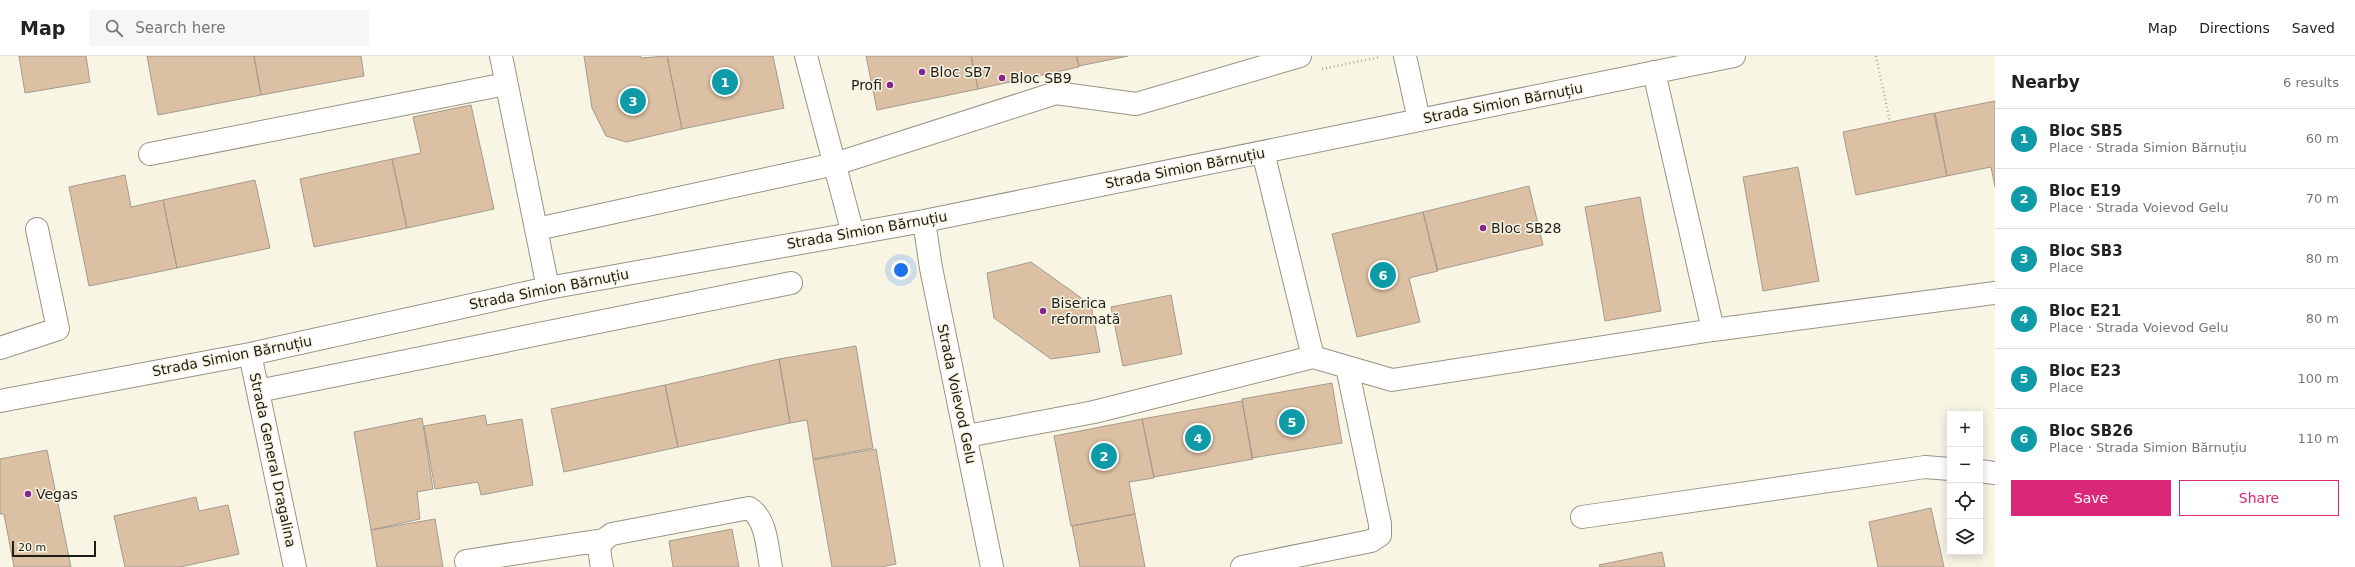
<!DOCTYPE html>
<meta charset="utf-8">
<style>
:root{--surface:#fff;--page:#f6f6f6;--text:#222;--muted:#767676;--line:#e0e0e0;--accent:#db2777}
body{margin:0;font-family:"DejaVu Sans",sans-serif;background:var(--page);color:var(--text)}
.controls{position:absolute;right:12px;bottom:12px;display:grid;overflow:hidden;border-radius:0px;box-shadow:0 2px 10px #0003}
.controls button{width:36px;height:36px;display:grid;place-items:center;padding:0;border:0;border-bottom:1px solid var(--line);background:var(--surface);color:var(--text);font:20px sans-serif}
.scale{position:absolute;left:12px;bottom:10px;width:84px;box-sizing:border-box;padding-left:4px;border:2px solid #1d1c16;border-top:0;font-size:11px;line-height:14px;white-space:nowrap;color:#1d1c16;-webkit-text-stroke:3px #f9f5e5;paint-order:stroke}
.you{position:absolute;left:901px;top:214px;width:14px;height:14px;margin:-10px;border:3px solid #fff;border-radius:50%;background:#1a73e8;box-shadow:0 0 0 6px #1a73e833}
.badge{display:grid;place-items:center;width:26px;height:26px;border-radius:50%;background:var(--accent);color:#fff;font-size:13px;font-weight:700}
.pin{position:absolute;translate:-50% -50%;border:2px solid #fff;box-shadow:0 1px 4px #0006}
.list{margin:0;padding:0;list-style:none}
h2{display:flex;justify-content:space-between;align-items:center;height:52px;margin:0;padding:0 16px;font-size:17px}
h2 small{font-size:13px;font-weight:400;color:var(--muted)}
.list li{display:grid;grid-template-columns:26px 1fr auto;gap:12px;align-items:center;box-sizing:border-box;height:60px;padding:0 16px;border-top:1px solid var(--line)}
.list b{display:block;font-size:15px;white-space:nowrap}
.list p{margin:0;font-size:13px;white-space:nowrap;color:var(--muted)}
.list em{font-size:13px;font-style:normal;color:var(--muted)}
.actions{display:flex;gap:8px;padding:12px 16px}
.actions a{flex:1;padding:9px 0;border:1px solid var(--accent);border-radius:0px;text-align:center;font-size:14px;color:var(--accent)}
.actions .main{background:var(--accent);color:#fff}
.icon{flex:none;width:22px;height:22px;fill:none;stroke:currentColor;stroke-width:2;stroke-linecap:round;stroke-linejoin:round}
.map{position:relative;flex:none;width:1995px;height:511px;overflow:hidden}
header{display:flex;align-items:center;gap:24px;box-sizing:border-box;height:56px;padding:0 20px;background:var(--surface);border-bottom:1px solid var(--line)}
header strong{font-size:19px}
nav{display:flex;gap:22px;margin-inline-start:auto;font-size:14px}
.search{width:280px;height:36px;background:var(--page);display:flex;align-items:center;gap:10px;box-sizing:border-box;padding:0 14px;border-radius:0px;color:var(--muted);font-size:15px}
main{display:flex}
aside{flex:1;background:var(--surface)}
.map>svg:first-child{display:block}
.building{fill:#dbc0a3;stroke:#a59a8e}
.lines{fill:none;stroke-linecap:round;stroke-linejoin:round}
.minor-casing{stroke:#989586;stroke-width:24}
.path{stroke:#b2afa2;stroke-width:2.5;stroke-dasharray:1 3;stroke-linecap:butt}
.minor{stroke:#fff;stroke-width:22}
.poi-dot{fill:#86258f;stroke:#f9f5e5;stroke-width:1.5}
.labels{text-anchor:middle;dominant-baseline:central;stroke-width:3;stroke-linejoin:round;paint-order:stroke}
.poi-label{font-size:14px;fill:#1d1c16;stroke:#f9f5e5;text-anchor:start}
.street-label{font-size:14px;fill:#1d1c16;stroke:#f9f5e5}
</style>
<header>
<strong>Map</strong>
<div class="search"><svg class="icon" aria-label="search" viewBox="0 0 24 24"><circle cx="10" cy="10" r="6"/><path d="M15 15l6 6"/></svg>Search here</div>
<nav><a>Map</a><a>Directions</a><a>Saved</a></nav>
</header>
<main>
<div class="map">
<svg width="1995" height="511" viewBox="0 0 1995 511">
<rect width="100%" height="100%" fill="#f9f5e5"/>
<path class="building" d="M19,0h67l4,26 -65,11z
M147,0h107l7,39 -103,20z
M254,0h107l3,20 -103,19z
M584,0h56l1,2 26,-2 15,73 -56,13 -20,-6 -14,-28z
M667,0h106l11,52 -102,21z
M866,0h105l7,33 -101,21z
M971,0h105l3,11 -101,22z
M1077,0h51l-49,10z
M1995,45v86l-4,-20 -44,9 -12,-63z
M471,49l23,104 -87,19 -15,-69 29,-6 -8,-36z
M1934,57l13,63 -91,19 -13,-63z
M392,103l15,69 -93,19 -14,-68z
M1798,111l21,114 -56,10 -20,-114z
M125,119l6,32 32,-7 14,68 -88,18 -20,-99z
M255,124l15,68 -93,20 -14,-68z
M1529,130l14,59 -106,25 -14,-58z
M1640,141l21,114 -56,10 -20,-114z
M1423,156l15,59 -29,7 11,44 -63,15 -25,-103z
M1031,206l60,43 9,47 -49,7 -57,-41 -7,-45z
M1171,239l11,59 -59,12 -12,-59z
M856,290l17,102 -60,11 -6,-39 -17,3 -11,-64z
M779,303l11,64 -112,24 -13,-62z
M1332,327l10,60 -90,15 -10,-59z
M665,329l13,62 -114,25 -13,-63z
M1242,345l11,58 -99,18 -12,-58z
M485,359l2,10 35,-6 11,66 -52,10 -3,-13 -43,7 -11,-63z
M422,362l11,71 -16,3 3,27 -49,11 -17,-98z
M1142,363l12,59 -25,4 6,32 -64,12 -17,-90z
M876,393l20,115 -15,3h-49l-19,-107z
M47,394l24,117h-57l-10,-53h-4v-55z
M196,441l3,14 29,-6 11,49 -59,13h-55l-11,-51z
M1931,452l13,59h-66l-9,-45z
M1135,458l10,53h-65l-8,-41z
M435,463l8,48h-66l-6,-37z
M732,473l7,38h-66l-4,-26z
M1662,496l3,15h-65l-1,-2z"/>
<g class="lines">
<defs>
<path id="minor" d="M501,0l47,232
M806,0l47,178
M1405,0l14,64
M1654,16l59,258
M1263,96l50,205 79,23 321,-50 282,-37
M150,98l356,-70
M924,165l7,47 61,299
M537,173l298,-65 221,-71 80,11 164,-48
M0,292l58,-19 -21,-100
M250,298l45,213
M258,335l533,-108
M0,345l250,-47 298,-66 376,-67 810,-165
M967,380l127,-24 219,-55
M1980,415l15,2
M1582,461l343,-50 25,2
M466,505l137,-21
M602,511c-3,-16 -6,-23 10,-33l137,-26c18,11 18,40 22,59
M1242,511l129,-26 9,-6v-11l-33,-157"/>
</defs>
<use href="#minor" class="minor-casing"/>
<path class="path" d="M1876,0l14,66
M1322,13l58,-12"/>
<use href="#minor" class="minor"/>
</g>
<g class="poi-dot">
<circle cx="922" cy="16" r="4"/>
<circle cx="1002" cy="22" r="4"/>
<circle cx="890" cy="29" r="4"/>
<circle cx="1483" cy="172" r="4"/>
<circle cx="1043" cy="255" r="4"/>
<circle cx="28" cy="438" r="4"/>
</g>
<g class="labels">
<g class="poi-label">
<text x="930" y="16">Bloc SB7</text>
<text x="1010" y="22">Bloc SB9</text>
<text x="882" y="29" text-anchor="end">Profi</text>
<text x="1491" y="172">Bloc SB28</text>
<text x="1051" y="247">Biserica<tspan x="1051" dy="16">reformată</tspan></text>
<text x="36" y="438">Vegas</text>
</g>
<g class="street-label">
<text transform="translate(1503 47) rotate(-11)">Strada Simion Bărnuțiu</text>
<text transform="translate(1185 112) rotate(-11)">Strada Simion Bărnuțiu</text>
<text transform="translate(867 174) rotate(-10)">Strada Simion Bărnuțiu</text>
<text transform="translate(549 233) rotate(-11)">Strada Simion Bărnuțiu</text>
<text transform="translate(232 300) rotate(-11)">Strada Simion Bărnuțiu</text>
<text transform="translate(957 338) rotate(78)">Strada Voievod Gelu</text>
<text transform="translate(273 404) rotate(78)">Strada General Dragalina</text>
</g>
</g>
</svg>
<div class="controls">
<button>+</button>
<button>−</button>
<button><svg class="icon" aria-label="locate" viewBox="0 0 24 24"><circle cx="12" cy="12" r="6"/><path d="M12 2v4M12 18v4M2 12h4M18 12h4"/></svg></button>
<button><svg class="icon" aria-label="layers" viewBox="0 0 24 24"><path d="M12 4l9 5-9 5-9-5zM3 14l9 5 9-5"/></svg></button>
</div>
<div class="scale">20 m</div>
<div class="you"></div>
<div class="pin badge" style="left:725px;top:26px;background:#0f9aa8">1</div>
<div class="pin badge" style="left:1104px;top:400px;background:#0f9aa8">2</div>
<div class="pin badge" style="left:633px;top:45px;background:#0f9aa8">3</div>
<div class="pin badge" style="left:1198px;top:382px;background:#0f9aa8">4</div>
<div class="pin badge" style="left:1292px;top:366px;background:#0f9aa8">5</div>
<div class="pin badge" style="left:1383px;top:219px;background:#0f9aa8">6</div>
</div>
<aside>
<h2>Nearby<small>6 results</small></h2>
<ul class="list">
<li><span class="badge" style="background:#0f9aa8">1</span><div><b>Bloc SB5</b><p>Place · Strada Simion Bărnuțiu</p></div><em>60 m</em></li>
<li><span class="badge" style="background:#0f9aa8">2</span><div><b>Bloc E19</b><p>Place · Strada Voievod Gelu</p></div><em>70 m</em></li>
<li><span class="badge" style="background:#0f9aa8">3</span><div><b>Bloc SB3</b><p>Place</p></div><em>80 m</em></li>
<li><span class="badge" style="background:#0f9aa8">4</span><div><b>Bloc E21</b><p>Place · Strada Voievod Gelu</p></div><em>80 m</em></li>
<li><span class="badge" style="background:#0f9aa8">5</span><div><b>Bloc E23</b><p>Place</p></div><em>100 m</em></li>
<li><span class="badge" style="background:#0f9aa8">6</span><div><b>Bloc SB26</b><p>Place · Strada Simion Bărnuțiu</p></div><em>110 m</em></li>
</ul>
<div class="actions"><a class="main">Save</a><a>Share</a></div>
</aside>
</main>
